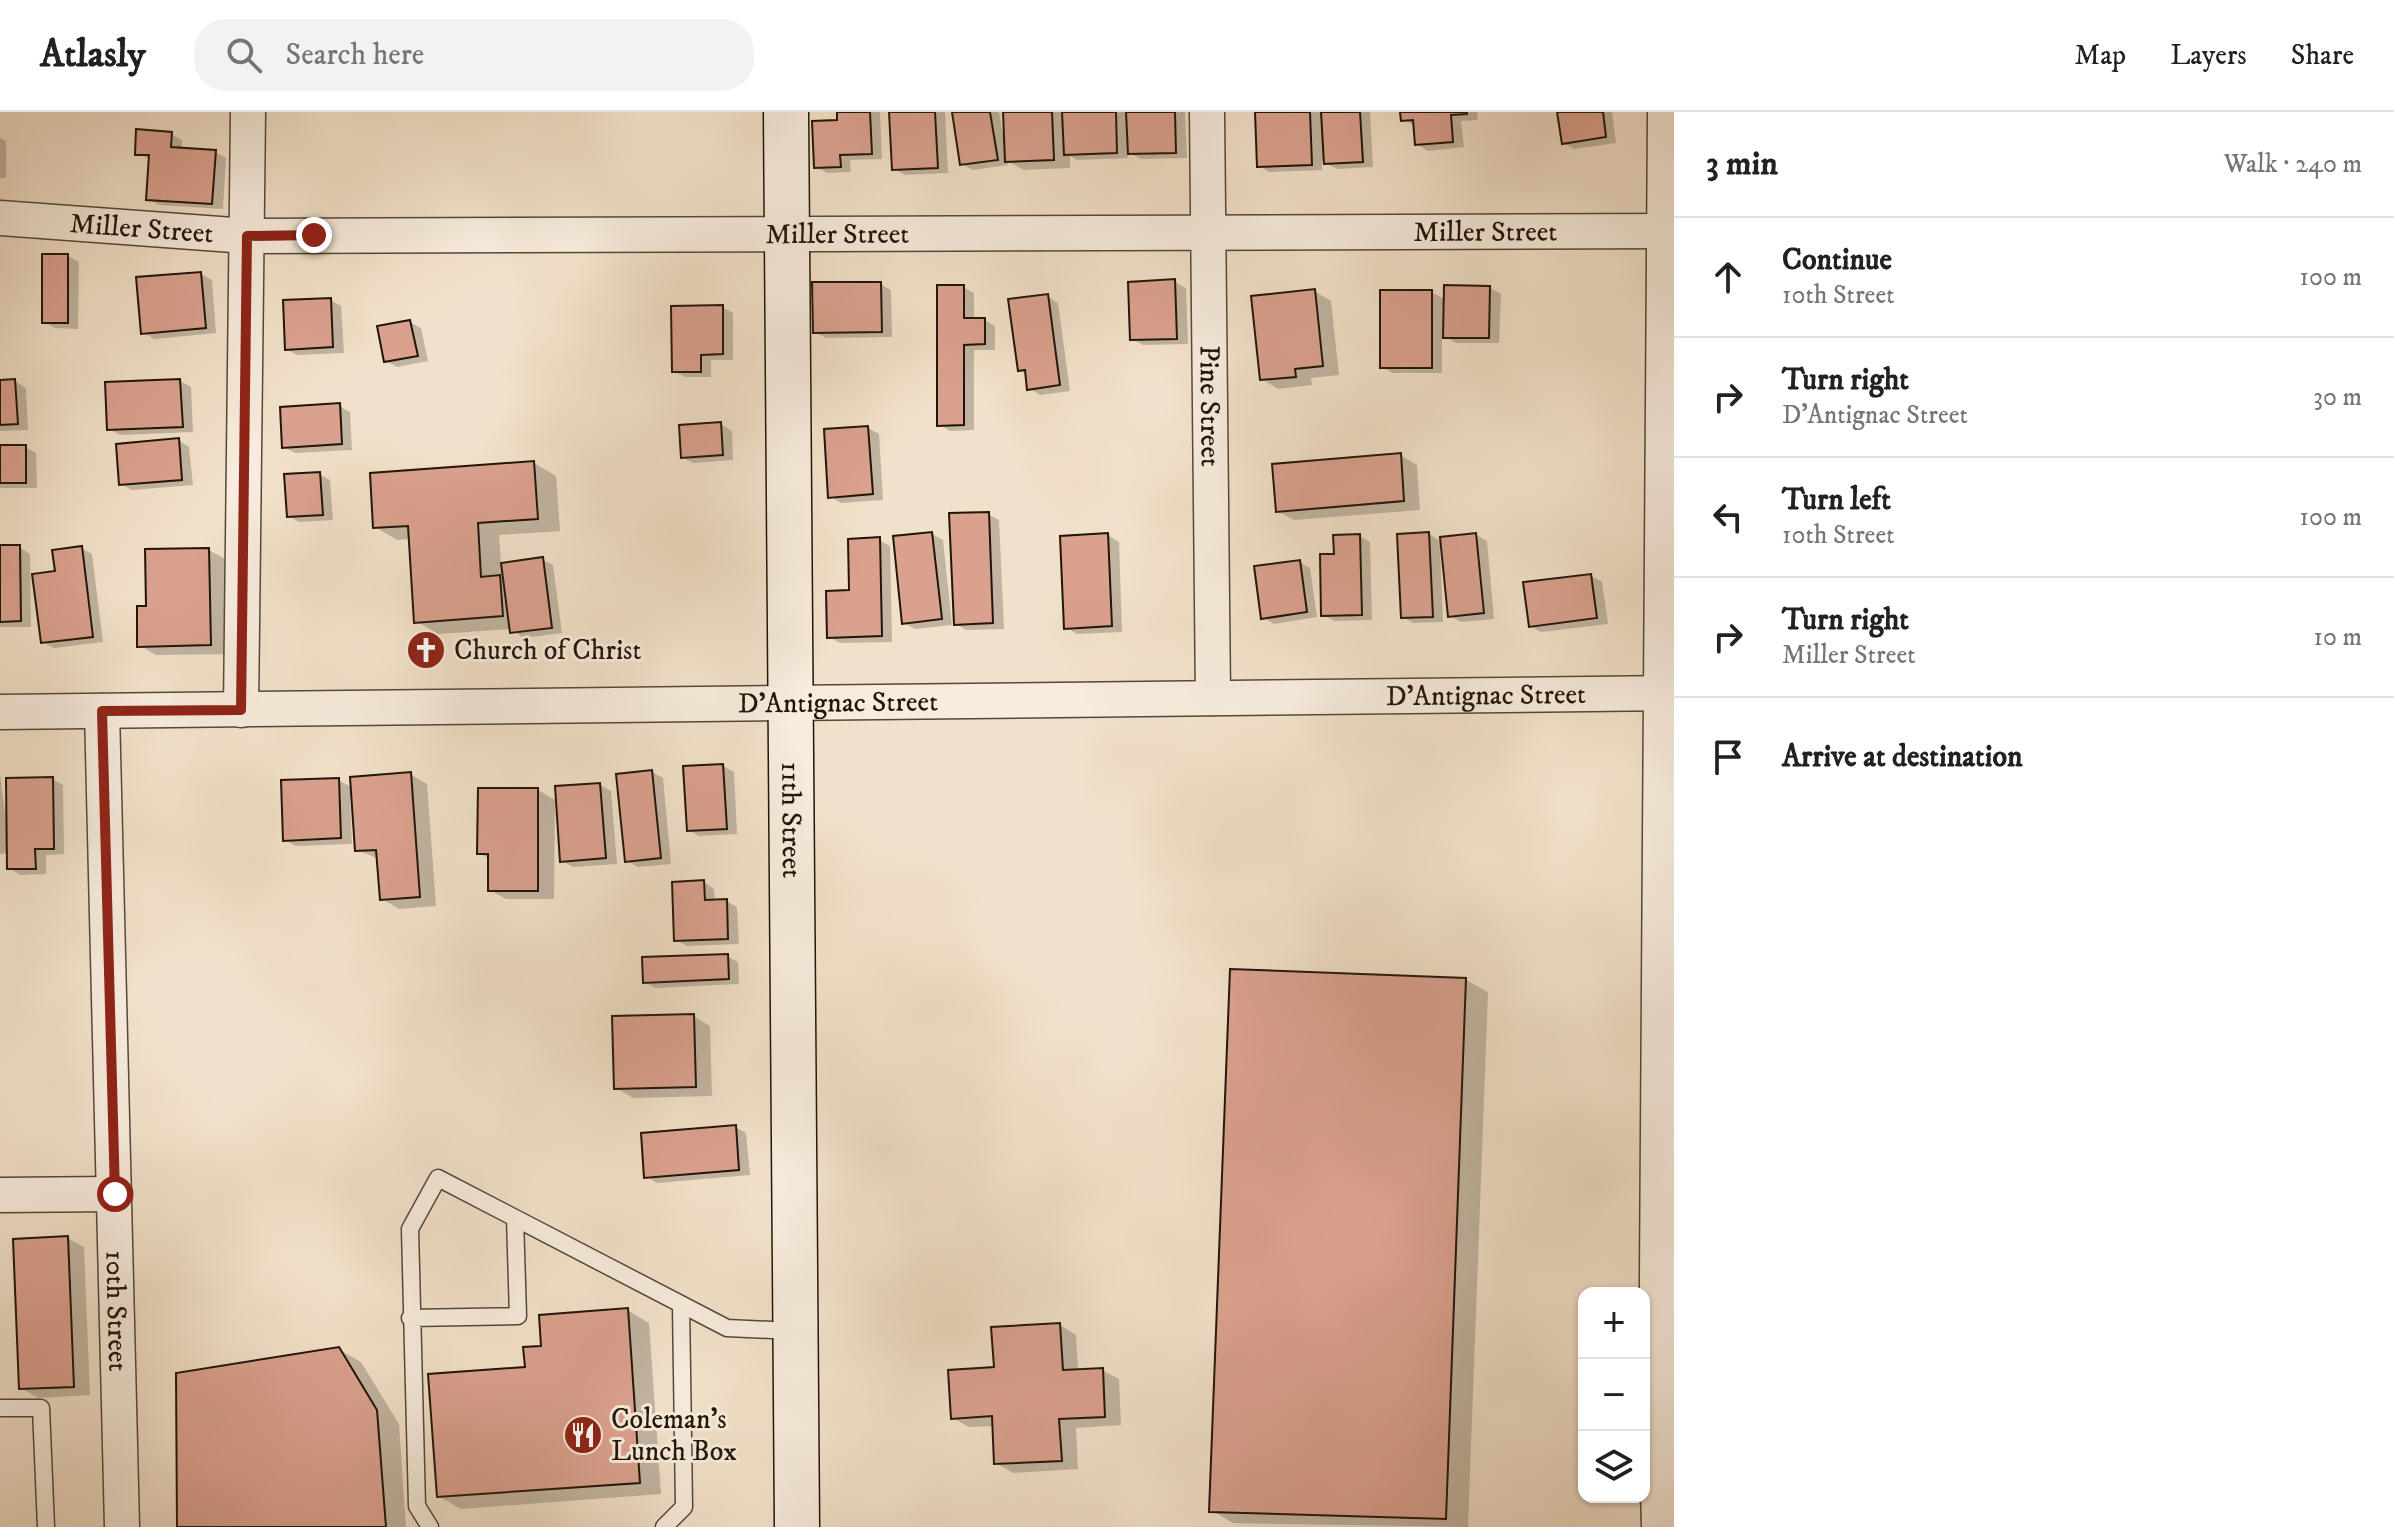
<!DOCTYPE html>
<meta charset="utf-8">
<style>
:root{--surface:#fff;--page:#f2f2f2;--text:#202124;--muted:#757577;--line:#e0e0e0}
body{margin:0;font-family:"IM FELL DW Pica",serif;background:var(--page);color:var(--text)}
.controls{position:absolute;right:24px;bottom:24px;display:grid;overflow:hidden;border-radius:16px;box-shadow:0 2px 6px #0004}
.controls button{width:72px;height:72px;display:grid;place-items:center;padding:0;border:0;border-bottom:2px solid var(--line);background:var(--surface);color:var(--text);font:40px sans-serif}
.stop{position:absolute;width:24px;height:24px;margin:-18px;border:6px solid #8f2418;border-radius:50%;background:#fff}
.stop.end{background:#8f2418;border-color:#fff;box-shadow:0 2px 8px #0008}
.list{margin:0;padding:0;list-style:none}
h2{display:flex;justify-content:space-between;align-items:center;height:104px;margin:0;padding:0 32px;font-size:34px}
h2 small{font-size:26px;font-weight:400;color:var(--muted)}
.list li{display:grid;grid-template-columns:52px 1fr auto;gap:24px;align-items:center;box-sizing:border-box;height:120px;padding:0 32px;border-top:2px solid var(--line)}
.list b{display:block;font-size:30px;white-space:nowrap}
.list p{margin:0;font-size:26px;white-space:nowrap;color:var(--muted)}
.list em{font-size:26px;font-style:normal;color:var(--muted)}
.icon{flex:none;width:44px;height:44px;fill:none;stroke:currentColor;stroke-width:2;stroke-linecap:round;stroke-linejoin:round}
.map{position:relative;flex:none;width:1674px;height:1415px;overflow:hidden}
header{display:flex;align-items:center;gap:48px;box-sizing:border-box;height:112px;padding:0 40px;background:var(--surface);border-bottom:2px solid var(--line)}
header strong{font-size:38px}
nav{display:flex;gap:44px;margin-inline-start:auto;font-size:28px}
.search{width:560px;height:72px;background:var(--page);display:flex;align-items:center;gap:20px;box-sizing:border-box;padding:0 28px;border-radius:32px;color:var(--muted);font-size:30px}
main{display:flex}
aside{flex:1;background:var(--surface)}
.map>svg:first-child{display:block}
.shadow{fill:#0003}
.building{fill:#dba18f;stroke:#201509;stroke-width:2}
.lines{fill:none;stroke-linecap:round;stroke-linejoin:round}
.service-casing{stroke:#544839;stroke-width:19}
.minor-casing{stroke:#544839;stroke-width:37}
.tertiary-casing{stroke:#544839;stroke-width:45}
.secondary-casing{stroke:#201509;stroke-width:47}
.service{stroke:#f7ecdd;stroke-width:16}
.minor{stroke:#f7ecdd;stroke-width:34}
.tertiary{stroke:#f7ecdd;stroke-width:42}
.secondary{stroke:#f7ecdd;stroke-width:44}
.route{stroke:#8f2418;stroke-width:10}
.labels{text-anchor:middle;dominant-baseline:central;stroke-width:6;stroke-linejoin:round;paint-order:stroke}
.street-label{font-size:28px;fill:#201509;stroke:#f7ecdd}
.poi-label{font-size:28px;fill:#201509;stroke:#f7ecdd;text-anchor:start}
</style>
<header>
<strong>Atlasly</strong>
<div class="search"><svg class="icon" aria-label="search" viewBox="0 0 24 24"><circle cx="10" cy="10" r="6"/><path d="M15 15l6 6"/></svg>Search here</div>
<nav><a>Map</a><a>Layers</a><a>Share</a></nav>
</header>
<main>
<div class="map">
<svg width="1674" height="1415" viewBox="0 0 1674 1415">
<rect width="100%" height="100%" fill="#f2e1ca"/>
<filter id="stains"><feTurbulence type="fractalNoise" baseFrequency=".0025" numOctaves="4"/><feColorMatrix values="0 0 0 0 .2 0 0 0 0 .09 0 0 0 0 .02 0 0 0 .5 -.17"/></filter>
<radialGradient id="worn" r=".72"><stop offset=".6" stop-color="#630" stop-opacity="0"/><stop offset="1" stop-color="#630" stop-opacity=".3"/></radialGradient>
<path class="shadow" d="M839,0h41l2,47 -32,1 1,12 -24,1 -11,-6 23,-46z
M891,0h54l3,61 -43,2 -11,-6z
M954,0h45l4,24 2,-24h180l2,46 -46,1 -14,-7 1,6 -51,2 -7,-4v12l-46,2 -17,-9 1,4 -35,5 -11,-6z
M1257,0h113l3,55 -36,2 -15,-8v9l-53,2 -10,-6z
M1402,0h75l1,8 -17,1 3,26 -36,4 -11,-7 -1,-18 -13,-6z
M1559,0h53l4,31 -42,6 -10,-6z
M171,22l11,6v10l33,2 11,6 -3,51 -64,-4 -11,-6 3,-39 -14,-7z
M0,26l6,3v37h-6z
M68,144l11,6 -1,67 -23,-1 -11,-6z
M201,162l11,6 4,53 -62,6 -11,-7z
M1175,170l11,6 2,56 -45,1 -11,-6z
M880,172l11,6 1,47 -66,1 -11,-6z
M963,175l11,6v27h10l11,6v24h-21v80l-24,1 -11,-7z
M1490,176l11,6 -2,49h-43l-14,-8v38h-50l-10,-7 49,-74 15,8z
M1314,179l17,10 8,74 -28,3 1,7 -34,4 -16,-10z
M1047,184l11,7 12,88 -30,4 -11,-7 -2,-14 -8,-4z
M330,188l11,6 3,47 -47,2 -11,-6z
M722,195l11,6v47h-22v17h-26l-11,-6z
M410,210l11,6 7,33 -31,6 -11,-6z
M15,269l11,7 2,42 -28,1v-49z
M180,269l11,6 2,45 -73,3 -11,-6z
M339,294l11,6 2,38 -57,3 -11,-6z
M721,312l11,7 1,29 -40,3 -11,-6z
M868,316l11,6 4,66 -42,3 -11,-7z
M178,328l11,7 4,38 -61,5 -11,-6z
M0,335h25l11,6 1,35h-37z
M1400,343l17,10 3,45 -126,10 -17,-9z
M534,351l22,13 4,55 -61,4 2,30 41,-6 11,6 9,68 -39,5 -12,-9 -73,5 -22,-13 -6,-82 -13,1 -22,-13z
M319,362l11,6 3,40 -34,2 -11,-6z
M988,402l11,6 5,109 -38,1 -10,-6z
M932,422l11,6 9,85 -37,4 -11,-6z
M1429,422l14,9 33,-8 11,6 7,78 -33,3 -11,-6 -7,-69h-3l3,75 -30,1 -10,-6z
M1108,423l11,7 3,90 -45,2 -11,-7z
M1360,424l10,6 2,78 -38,1 -11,-6 13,-59z
M879,428l11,6 2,96 -52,1 -11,-6z
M0,435h19l11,7 1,73h-31z
M81,436l11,6 11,88 -49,6 -11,-6 15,-70z
M209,438l16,9 2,95 -71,1 -17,-10 9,-36z
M1299,450l11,6 7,49 -43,7 -11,-7z
M1591,464l11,6 6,42 -67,8 -11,-6z
M723,654l11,6 3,62 -38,2 -10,-6z
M652,660l11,6 8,86 -33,3 -11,-6z
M0,662l5,38 47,-33 11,6 1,69 -18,1v19l-26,1 -11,-7v-15l-9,1z
M410,662l17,10 9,122 -37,3 -17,-10 -3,-40 -22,-9 -4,-52h-3l2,46 -56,2 -11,-6 53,-60 15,8z
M600,673l11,6 6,73 -44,3 -11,-6z
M538,678l17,10 -1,99h-48l-16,-9v-31l-11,-6z
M704,770l10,7 1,13 11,-1 11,6 2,37 -52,2 -11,-6z
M727,844l11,6 1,22 -84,4 -11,-6z
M1466,868l22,12 -20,535 -235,-4 -22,-13z
M693,904l17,10 2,70 -79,2 -17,-10z
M735,1015l11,6 4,42 -93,8 -11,-7z
M67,1126l17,9 6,148 -52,3 -17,-10z
M627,1198l22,13 12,171 -200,15 -23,-13 105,-148z
M1060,1213l16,10 2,36 24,-1 17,9 2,46 -45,3 2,41 -65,4 -17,-10 -2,-37 -25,1 -16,-9 43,-49z
M338,1237l23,13 38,62 7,103h-227z"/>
<path class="building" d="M837,0h33l2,42 -32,1 1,12 -27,1 -2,-47 25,-1z
M889,0h46l3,56 -46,2z
M952,0h38l8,48 -38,5z
M1003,0h49l2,48 -49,2z
M1062,0h54l1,41 -53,2z
M1126,0h49l1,41 -48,1z
M1255,0h55l2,53 -55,2z
M1321,0h39l3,50 -39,2z
M1400,0h67v2l-16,1 2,27 -38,3 -2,-25 -12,1z
M1557,0h46l3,25 -44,7z
M136,17l36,3 -1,15 45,3 -4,54 -66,-4 3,-45h-14z
M42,142h26v69h-26z
M201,160l5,56 -65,6 -5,-57z
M1175,167l2,60 -47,1 -2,-58z
M812,170h69l1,50 -69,1z
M937,173h27v33h21v26l-21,1v80l-27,1z
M1444,173l46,1 -1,52h-46z
M1315,177l8,77 -28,3 1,8 -36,3 -9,-84z
M1380,178h52v78h-52z
M1048,182l12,91 -33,5 -2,-20 -7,1 -10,-72z
M331,186l2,49 -48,3 -2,-50z
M723,193v49l-22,1v17h-29l-1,-66z
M410,208l8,36 -34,6 -7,-36z
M15,267l3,45 -18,1v-45z
M180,267l3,48 -76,3 -2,-48z
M340,291l2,41 -60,4 -2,-41z
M721,310l2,33 -42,3 -2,-33z
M868,314l5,68 -45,4 -4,-69z
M179,326l3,42 -63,5 -3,-41z
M0,333h26v38h-26z
M1401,341l3,48 -128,11 -4,-48z
M534,349l4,58 -60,4 3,54 19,-2 3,41 -89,7 -6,-97 -35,2 -3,-55z
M320,360l3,43 -36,2 -3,-43z
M989,400l4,111 -39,2 -5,-112z
M932,420l10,87 -40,5 -9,-88z
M1429,420l4,85 -32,1 -4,-84z
M1108,421l4,93 -48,3 -4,-93z
M1476,421l8,80 -36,4 -8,-80z
M1360,422l2,81 -41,1 -1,-62h14l-1,-19z
M880,425l2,99 -55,2 -1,-47 23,-1 -1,-51z
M0,433h20l1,76 -21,1z
M82,434l11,91 -52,6 -9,-69 23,-3 -3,-21z
M209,436l2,97 -74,2v-41h9l-1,-57z
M543,445l9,71 -42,5 -9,-70z
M1300,448l7,52 -46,7 -7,-53z
M1591,462l6,44 -68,9 -6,-45z
M723,652l4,65 -40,2 -4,-65z
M652,658l9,88 -36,4 -9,-88z
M411,660l9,125 -40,3 -4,-50 -21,1 -5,-74z
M53,665l1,72h-19l1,20h-29l-1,-91z
M339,666l2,60 -58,3 -2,-61z
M600,671l6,75 -46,4 -5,-76z
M478,676h60v103h-50v-37h-11z
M704,768l1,20 22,-1 1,40 -54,2 -2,-59z
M728,842l1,25 -86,4 -1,-26z
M1230,857l236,9 -20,541 -237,-7z
M694,902l2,73 -82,2 -2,-73z
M736,1013l3,45 -95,8 -3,-45z
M68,1124l6,151 -55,2 -6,-150z
M628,1196l12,175 -203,14 -9,-123 97,-7 -2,-20 18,-1 -2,-31z
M1060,1211l3,47 40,-2 2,49 -46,2 3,42 -68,3 -2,-48 -41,3 -3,-49 46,-3 -3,-40z
M339,1235l38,63 9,117h-209l-1,-154z"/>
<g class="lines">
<defs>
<path id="service" d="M410,1206l108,-2 -3,-98
M0,1296h41l5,119
M430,1415l-13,-21 -7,-277 28,-51 289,150 66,3
M664,1415l20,-20 -3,-202"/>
<g id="minor">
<path id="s1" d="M1207,0l6,586"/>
<path id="s2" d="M0,106l247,18 1427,-5"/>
<path d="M241,598l7,-598"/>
<path id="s3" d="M102,599l20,816"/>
<path id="s4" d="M0,600l1674,-19"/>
<path d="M0,1083l115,-1"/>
</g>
<path id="tertiary" d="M1663,1415l-3,-106 9,-1309"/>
<g id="secondary">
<path id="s5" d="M786,0l11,1415"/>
</g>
</defs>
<use href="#service" class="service-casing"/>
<use href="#minor" class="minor-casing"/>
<use href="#tertiary" class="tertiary-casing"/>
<use href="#secondary" class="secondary-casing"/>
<use href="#service" class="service"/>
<use href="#minor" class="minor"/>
<use href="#tertiary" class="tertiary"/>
<use href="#secondary" class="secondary"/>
</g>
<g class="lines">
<path class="route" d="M115,1082l-13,-483 139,-1 6,-474 67,-1"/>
</g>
<defs>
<symbol id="church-disc" viewBox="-11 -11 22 22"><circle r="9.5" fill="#8f2418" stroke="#f7ecdd"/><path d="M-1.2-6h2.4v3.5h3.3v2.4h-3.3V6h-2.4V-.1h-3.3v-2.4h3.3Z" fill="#fff"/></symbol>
<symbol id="restaurant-disc" viewBox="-11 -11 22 22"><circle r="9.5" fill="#8f2418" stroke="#f7ecdd"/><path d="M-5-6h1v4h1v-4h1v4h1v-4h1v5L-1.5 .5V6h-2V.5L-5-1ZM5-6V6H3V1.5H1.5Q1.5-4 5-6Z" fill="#fff"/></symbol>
</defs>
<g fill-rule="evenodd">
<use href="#church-disc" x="404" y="516" width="44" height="44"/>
<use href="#restaurant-disc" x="561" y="1301" width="44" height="44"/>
</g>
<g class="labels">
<g class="street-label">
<text stroke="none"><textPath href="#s2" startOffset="142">Miller Street</textPath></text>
<text stroke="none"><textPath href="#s2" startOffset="1486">Miller Street</textPath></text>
<text stroke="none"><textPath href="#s2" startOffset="838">Miller Street</textPath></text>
<text stroke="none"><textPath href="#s1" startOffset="294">Pine Street</textPath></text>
<text stroke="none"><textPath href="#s4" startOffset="1486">D'Antignac Street</textPath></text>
<text stroke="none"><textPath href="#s4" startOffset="838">D'Antignac Street</textPath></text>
<text stroke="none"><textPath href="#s5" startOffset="708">11th Street</textPath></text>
<text stroke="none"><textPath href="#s3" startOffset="600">10th Street</textPath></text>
</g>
<g class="poi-label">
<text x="454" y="538">Church of Christ</text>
<text x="611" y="1307">Coleman's<tspan x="611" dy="32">Lunch Box</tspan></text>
</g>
</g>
<rect width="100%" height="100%" filter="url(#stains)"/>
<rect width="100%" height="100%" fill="url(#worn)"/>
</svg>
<div class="controls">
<button>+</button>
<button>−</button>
<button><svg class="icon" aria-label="layers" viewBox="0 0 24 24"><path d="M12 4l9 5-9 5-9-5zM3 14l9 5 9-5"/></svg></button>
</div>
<div class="stop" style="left:115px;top:1082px"></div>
<div class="stop end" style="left:314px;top:123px"></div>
</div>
<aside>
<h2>3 min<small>Walk · 240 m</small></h2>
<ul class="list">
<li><svg class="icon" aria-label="ahead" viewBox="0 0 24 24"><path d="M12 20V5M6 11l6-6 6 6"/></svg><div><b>Continue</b><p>10th Street</p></div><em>100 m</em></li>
<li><svg class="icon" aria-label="right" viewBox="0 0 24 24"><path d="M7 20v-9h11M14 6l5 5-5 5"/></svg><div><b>Turn right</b><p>D'Antignac Street</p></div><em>30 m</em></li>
<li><svg class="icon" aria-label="left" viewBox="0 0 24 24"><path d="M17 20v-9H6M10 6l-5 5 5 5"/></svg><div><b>Turn left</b><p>10th Street</p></div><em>100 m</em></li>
<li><svg class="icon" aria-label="right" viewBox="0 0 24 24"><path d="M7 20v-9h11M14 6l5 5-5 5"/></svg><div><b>Turn right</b><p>Miller Street</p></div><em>10 m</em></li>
<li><svg class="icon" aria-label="arrive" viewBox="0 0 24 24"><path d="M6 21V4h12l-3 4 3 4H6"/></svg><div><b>Arrive at destination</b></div></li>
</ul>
</aside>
</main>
